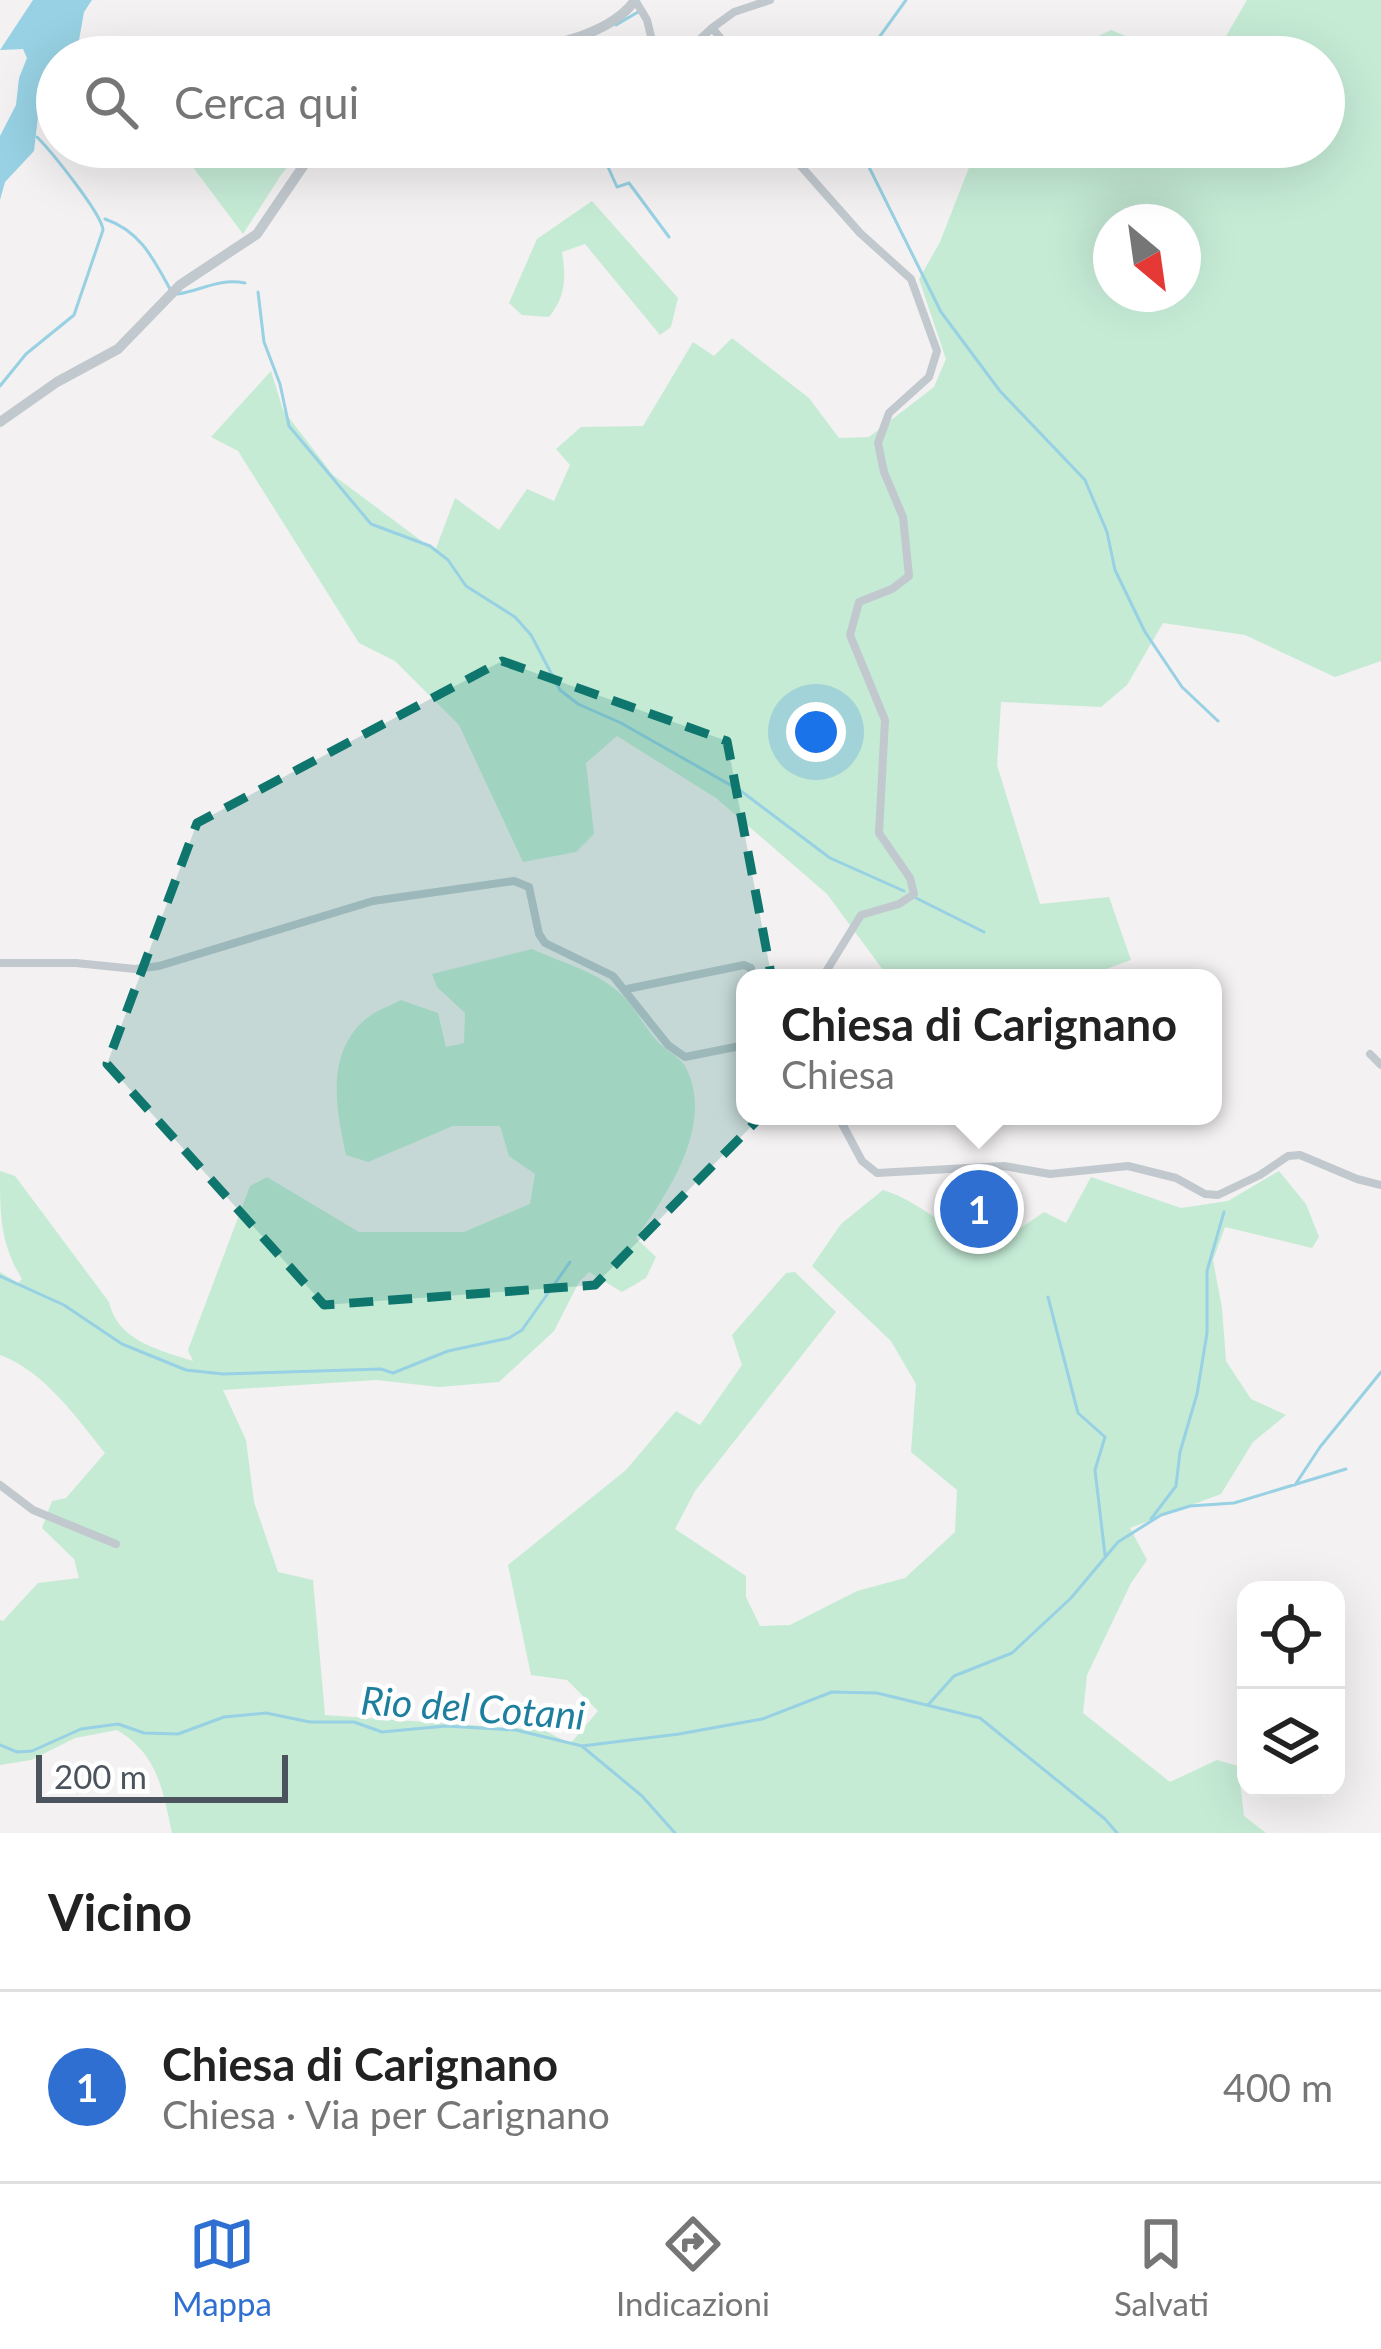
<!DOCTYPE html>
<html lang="it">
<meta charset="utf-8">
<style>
:root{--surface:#fff;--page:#f2f2f2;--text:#222;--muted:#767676;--line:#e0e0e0;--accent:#2e6fd1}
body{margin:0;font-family:Lato,sans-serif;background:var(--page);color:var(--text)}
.controls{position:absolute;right:36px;bottom:36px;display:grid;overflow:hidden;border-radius:24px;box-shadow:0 12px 48px #0002}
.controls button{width:108px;height:108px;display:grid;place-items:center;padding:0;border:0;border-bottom:3px solid var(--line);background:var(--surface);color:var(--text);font:60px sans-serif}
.compass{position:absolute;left:1093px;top:204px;width:108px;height:108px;border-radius:50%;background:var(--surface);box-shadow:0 12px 48px #0002;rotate:151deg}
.scale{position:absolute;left:36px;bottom:30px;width:252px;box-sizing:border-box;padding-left:12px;border:6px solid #4b545d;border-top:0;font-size:33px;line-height:42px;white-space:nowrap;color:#4b545d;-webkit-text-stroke:9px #fff;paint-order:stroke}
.you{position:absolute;left:816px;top:732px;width:42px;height:42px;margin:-30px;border:9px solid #fff;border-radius:50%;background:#1a73e8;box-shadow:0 0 0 18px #1a73e833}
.badge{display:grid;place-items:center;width:78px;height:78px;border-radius:50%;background:var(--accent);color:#fff;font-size:39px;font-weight:700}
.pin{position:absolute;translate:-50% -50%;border:6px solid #fff;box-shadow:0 3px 12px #0006}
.popup{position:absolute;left:736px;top:969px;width:486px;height:156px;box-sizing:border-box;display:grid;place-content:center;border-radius:24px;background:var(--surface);filter:drop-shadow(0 3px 9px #0005);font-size:39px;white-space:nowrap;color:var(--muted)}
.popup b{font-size:45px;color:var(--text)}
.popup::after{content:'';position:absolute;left:50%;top:100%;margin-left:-24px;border:24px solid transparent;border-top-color:var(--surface)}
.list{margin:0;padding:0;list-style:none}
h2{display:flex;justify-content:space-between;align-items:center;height:156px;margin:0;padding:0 48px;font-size:51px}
h2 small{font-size:39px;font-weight:400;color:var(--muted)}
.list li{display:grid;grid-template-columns:78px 1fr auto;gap:36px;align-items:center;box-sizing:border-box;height:192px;padding:0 48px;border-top:3px solid var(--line)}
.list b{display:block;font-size:45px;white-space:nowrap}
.list p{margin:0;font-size:39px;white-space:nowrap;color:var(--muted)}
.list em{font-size:39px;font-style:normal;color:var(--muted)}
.icon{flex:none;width:66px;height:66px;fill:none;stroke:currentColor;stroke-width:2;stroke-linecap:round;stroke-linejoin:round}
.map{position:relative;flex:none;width:1381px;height:1833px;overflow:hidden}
.search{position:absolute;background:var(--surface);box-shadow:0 12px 48px #0002;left:36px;right:36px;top:36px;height:132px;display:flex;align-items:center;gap:30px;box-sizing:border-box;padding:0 42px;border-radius:66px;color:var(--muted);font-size:45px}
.sheet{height:348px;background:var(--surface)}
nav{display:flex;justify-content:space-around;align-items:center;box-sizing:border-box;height:168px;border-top:3px solid var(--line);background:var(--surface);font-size:33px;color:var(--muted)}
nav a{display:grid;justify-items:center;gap:6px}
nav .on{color:var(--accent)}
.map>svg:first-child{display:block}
.green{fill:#c5ebd5;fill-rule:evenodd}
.water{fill:#97d1e3}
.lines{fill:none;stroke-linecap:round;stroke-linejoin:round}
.stream{stroke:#97d1e3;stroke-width:3}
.minor{stroke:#c1c8ce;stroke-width:8}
.tertiary{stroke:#c1c8ce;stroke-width:10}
.marked{fill:#0f766e;fill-opacity:0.2;stroke:#0f766e;stroke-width:9;stroke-dasharray:24 15;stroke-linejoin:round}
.labels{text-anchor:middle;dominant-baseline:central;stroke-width:9;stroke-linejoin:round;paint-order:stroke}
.water-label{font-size:39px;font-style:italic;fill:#1d7e9e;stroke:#fff}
</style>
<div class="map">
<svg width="1381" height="1833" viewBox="0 0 1381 1833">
<rect width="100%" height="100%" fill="#f3f1f1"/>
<path class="green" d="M1247,0h134v661l-46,16 -90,-42 -82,-12 -36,62 -26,22 -100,-5 -4,63 43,139 69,-7 22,63 -50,18h-192l-62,-84 -111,-96 -99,-62 -31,27 8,71 -18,18 -53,10 -64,-137 -64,-64 -36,-18 -121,-192 -27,-14 60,-66 12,39 50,65 102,76 20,-53 44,32 28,-41 27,12 16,-36 -14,-16 25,-22 62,-1 50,-84 21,14 18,-18 77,60 30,40 30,-1 65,-50 12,-28 -27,-80 21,-37 37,-95h347v-90h-110zM1111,222h72v72h-72z
M1111,30l37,15 11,12h-105z
M193,147h111l-23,28 -38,59 -57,-76z
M592,201l86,97 -7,29 -11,8 -75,-91 -23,8c4,26 4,44 -13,65l-27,-2 -13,-12 28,-64z
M532,949c31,14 67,23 91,47 13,14 22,31 34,45 8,9 22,15 28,25 31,57 -17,127 -49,172l20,19 -10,21 -24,14 -33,-20 -10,10 -25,49 -55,51 -60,5 -63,-7 -153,10 23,50 8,62 24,70 35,8 12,135 219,15 26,14 28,-33 -31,-31 -36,-5 -23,-110 118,-95 50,-59 24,14 42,-60 -10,-30 54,-62 9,-1 41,40 -141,179 -20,38 71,47v21l14,29 30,-1 67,-34 48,-13 50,-46 2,-42 -46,-38 5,-68 -25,-43 -79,-75 29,-42 42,-34c39,12 68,44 106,60l55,-38 22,11 25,-46 90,31 47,-7 51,-30 27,33 13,33 -7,11 -87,-21 -12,33 9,48 4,53 25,38 35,16 -33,27 -32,52 -91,34 17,32 -16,23 -44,92 -4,38 87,69 47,-22 21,6 6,50 22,17h-1094c-9,-42 -14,-79 -55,-103l-42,8 -44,22 -31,5v-145l3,1 35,-38 41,-5 -5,-19 -32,-31 10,-27 14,-3 39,-45c-29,-36 -61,-82 -105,-98v-83l18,11 4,-4c-22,-36 -22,-64 -22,-108l15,5 94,126c8,38 49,48 84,59l-5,-11 62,-164 17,-9 92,55h105l66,-28 5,-30 -26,-18 -9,-30h-47l-85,36 -22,-7c-10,-46 -21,-102 20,-136 9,-8 24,-13 35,-19l37,13 8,34 18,-4 1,-30 -28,-26 -5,-13z"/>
<path class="water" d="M33,0h59l-8,12 -8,45h-19v39l-18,12 -5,43 -29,31 -5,18v-64l16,-31 3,-27 8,-20 -4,-9 -23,1z"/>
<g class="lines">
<path class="stream" d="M616,25l22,-13
M865,57l41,-57
M599,147l18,40 12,-4 40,54
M859,147l82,165 59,79 85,89 22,52 8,38 30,62 37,55 36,34
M105,219c35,12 48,39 65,70
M258,292l6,50 16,42 9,42 82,98 59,22 18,14 18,26 49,31 16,18 29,55 18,14 43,19 120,68 89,67 74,33
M178,294c25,-4 40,-16 67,-11
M0,386l26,-32 48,-39 29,-85c-1,-16 -52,-79 -66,-93
M916,898l68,34
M0,1276l64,29 58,39 64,26 37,4 158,-5 12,4 55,-22 61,-13 13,-8 48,-68
M1048,1297l30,116 27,24 -10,33 10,85
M1295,1485l25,-38 61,-75
M1151,1519l25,-33 4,-34 17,-58 10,-61v-62l17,-59
M928,1705l26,-29 58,-23 59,-55 47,-56 43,-27 29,-9 44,-3 112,-34
M0,1745l17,7 15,-1 49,-22 37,-5 26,9 34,1 46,-17 42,-4 44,9h44l28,10 64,-6 70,4 66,16 97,-12 83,-15 70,-27 45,1 103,25 125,101 12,14
M583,1747l59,49 33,37"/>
<path class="minor" d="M635,0l12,20 9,37
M712,28l22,-16 36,-12
M681,57l31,-29 12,14 5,15
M784,147l76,86 51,46 26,72 -8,26 -40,36 -11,30 6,29 19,45 6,59 -17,13 -33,13 -9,33 35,85 -6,113 31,45 4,16 -15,10 -38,11 -39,63
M0,963h76l59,6 24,-3 214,-65 141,-20 15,6 10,47 6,9 68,33 55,69 17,12 60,-12
M627,989l117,-24 7,3 2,10
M1370,1054l11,11
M838,1116l24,45 15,12 127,-7 46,8 78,-8 48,12 29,16 13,1 42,-20 28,-19 12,-1 57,24 24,6
M0,1485l33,25 83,34"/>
<path class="tertiary" d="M500,57c42,-11 109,-19 135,-57
M0,422l57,-40 61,-33 62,-64 77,-51 51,-75 13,-12"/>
</g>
<path class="marked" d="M502,661l225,80 65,344 -197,200 -271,20 -217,-241 90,-241z"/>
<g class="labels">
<g class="water-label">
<text transform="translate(473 1707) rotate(4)">Rio del Cotani</text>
</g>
</g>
</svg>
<div class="controls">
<button><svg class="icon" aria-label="locate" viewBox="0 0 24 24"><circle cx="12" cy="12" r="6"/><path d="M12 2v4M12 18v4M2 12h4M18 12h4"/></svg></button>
<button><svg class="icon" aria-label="layers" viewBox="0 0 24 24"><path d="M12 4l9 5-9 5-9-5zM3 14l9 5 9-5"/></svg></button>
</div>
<svg class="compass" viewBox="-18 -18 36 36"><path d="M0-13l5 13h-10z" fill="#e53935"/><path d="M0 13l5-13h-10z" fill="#767676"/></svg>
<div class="scale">200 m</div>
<div class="you"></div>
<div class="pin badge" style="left:979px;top:1209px">1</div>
<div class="popup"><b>Chiesa di Carignano</b>Chiesa</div>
<div class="search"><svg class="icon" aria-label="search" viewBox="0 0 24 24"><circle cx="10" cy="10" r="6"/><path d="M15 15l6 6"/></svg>Cerca qui</div>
</div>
<section class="sheet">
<h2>Vicino<small></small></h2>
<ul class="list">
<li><span class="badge">1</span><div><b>Chiesa di Carignano</b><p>Chiesa · Via per Carignano</p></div><em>400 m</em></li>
</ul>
</section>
<nav>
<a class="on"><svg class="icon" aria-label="map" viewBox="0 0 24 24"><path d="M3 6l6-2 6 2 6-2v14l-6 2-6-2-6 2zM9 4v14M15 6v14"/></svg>Mappa</a>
<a><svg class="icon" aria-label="directions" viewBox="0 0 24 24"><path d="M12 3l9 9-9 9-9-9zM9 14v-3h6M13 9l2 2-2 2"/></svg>Indicazioni</a>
<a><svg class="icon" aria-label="saved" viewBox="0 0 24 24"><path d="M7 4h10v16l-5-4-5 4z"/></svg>Salvati</a>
</nav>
